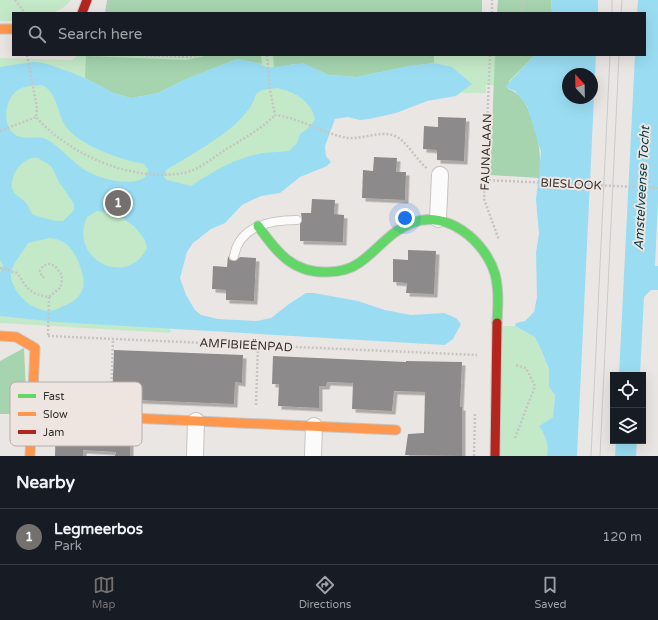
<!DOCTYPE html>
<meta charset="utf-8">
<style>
:root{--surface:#171b24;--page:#242831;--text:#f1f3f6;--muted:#9ea1a6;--line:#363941;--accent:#73706e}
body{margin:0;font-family:"Varela Round",sans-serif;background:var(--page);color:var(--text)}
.controls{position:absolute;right:12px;bottom:12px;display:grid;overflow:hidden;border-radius:0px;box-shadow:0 4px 16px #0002}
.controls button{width:36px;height:36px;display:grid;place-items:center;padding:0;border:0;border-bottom:1px solid var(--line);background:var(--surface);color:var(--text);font:20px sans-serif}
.compass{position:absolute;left:562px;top:68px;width:36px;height:36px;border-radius:50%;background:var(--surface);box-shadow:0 4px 16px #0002;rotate:338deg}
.you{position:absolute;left:405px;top:218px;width:14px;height:14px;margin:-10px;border:3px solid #fff;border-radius:50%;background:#1a73e8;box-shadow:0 0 0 6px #1a73e833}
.badge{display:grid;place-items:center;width:26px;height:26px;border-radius:50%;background:var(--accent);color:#fff;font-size:13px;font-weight:700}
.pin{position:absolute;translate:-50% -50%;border:2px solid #fff;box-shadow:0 1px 4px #0006}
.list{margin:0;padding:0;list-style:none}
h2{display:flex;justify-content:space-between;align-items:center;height:52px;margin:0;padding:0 16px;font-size:17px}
h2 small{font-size:13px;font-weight:400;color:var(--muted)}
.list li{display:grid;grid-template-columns:26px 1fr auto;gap:12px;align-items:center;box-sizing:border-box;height:56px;padding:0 16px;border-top:1px solid var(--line)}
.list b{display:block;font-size:15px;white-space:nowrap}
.list p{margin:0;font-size:13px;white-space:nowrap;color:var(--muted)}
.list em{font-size:13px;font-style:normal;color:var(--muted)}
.icon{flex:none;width:22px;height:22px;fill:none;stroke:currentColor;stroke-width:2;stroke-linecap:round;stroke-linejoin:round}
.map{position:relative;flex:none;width:658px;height:456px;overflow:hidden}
.search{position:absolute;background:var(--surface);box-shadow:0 4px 16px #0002;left:12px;right:12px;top:12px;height:44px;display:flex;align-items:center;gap:10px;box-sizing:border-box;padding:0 14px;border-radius:0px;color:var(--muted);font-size:15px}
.sheet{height:108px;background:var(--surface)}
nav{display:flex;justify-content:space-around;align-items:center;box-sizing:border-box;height:56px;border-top:1px solid var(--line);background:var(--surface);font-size:11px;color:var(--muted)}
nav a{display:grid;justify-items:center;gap:2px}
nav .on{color:var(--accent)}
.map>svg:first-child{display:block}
.green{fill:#c4e9c8}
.forest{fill:#a5d4af}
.water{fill:#9addf3;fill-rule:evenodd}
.building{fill:#8c8a8a;filter:url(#shadow)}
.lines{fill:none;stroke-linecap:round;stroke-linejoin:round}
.lane-casing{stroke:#c7c4c2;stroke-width:10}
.street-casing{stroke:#c7c4c2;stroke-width:18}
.fast-casing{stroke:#c7c4c2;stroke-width:11}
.slow-casing{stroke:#c7c4c2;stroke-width:11}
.jam-casing{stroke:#c7c4c2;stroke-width:11}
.path{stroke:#c7c5c4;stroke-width:2.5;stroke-dasharray:2 2;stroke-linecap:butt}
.lane{stroke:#fcfbfb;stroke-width:8}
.street{stroke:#fcfbfb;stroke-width:16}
.fast{stroke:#63d668;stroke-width:9}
.slow{stroke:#ff974d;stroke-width:9}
.jam{stroke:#b3261e;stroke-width:9}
.tram{stroke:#cbcac9;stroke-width:1}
.labels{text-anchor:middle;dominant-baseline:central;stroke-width:4;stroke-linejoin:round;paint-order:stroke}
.street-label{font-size:12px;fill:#33302e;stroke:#eee5e0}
.water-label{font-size:13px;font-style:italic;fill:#014152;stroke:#eee5e0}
.key{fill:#eee5e0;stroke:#b6afab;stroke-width:1}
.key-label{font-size:11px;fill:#33302e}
</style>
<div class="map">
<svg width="658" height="456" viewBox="0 0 658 456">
<defs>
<filter id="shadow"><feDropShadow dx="3.5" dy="3.5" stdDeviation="0" flood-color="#0004"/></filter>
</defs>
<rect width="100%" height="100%" fill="#eae6e4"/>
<path class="green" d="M0,0h71c-14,19 -36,13 -58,13v8h-13z
M78,55h508l-18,19v12l-82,-1v8h-25l9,-8 -122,10 -71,89 -82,38 -27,39 2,72 -170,-10v-265l72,2z
M498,326h17l20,11 14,32v18l6,8 -2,22 -14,9c6,9 10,19 8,30h-53z"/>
<path class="forest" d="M107,0h375v13h-377z
M498,0h53l1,13h-55z
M209,55h52l1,9 -25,-5 -53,21 -26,13 -27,5 -18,-5 -28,-15 1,-22 100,4z
M273,55h161v8l-25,3 -52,11 -28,-2 -20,-9 -15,-2 -20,4z
M495,55h40l-26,26 -1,8c26,7 36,66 31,89l-49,-3z
M24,348l3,66h-27v-53z"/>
<path class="water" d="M551,0h47v13h-46z
M638,0h20v200l-3,66h3v24h-7l-7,7 -4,78h-21l16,-320h10v-42h-8z
M535,55h61l-19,401h-30c2,-12 -2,-21 -8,-30l14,-9 2,-22 -6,-8v-18l-8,-19 -6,-13 -20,-11 1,-3 9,-2 9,-9 3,-15 -1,-45 3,-18 -3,-34 5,-48 -14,-46 -12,-15 -10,-4zM568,74h24v24h-24z
M237,59l20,4 11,5 35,-5 26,12 28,2 52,-11 25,-3 18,4 20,17 -16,12 -29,5 -31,12 -27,6 -9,1 -12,-3 -13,2 -10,27 1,10 5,6 -4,4 -27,11 -20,16 -19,3 -19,9 -17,18 -14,6 -18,14 -6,9 -7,26 6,17 9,15 6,5 17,4 39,2 14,-3 18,-14 17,-11h8l44,8 27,9 26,5 33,-2 12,5 5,6 -8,15 -8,6 -388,-23 -57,-6v-43l3,-8 -3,-5v-193l33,-5 11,1 29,10 29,13 11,7 18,5 27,-5 26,-13zM42,85c15,7 15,27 23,40 12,20 57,35 79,39l4,5 -3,8c-14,11 -50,1 -63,-9 -9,-6 -29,-28 -39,-30 -11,-2 -21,3 -30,-5 -11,-10 -8,-35 5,-43 7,-5 16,-4 24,-5zM278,88c4,2 8,2 12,4 12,4 24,16 25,28l-8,9 -7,5 -3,9 -8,8c-8,1 -16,1 -25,2 -27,4 -51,18 -73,33l-24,-6 -3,-3 2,-7c27,-17 82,-44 90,-76l6,-4zM31,158h7l13,8 8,16 15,22v6l-11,11h-7l-23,-6c-3,-4 -4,-8 -6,-11 -4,-6 -14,-9 -15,-16 -2,-13 8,-26 19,-30zM97,211l20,3 18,13 10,13 2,8c-20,41 -79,11 -60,-31zM49,238c15,1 23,9 29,23 3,7 7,19 5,27 -2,8 -10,14 -17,17 -4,1 -7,4 -11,5 -15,4 -32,-8 -39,-20 -3,-5 -6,-12 -5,-17 2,-11 12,-20 17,-30z
M616,441h21l-1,15h-21z"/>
<path class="building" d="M438,117l28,1 -2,43 -27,-1v-10l-14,-1 1,-23 14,1z
M374,157l23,1 -1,14h10l-1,28 -43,-2 1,-28 10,1z
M312,199l23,1 -1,14 10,1 -1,27 -43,-1v-17l2,-4 -1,-7h10z
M408,250l28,1 -2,43 -28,-1 1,-10 -14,-1v-23l15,1z
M228,256l2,4 5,1 5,-4 16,1 -2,43 -28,-1v-10l-14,-1 1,-23 14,1z
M114,350l129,5 -1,28 -7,-1 -1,22 -122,-5z
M273,356l133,6v-1l56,1 -2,45h2v49l-57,-1 3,-21 16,-1 1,-41 -31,-1 -2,20 -40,-2 1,-26 -26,-1 -1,4h-7v22l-41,-2 1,-22h-7z
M57,382l24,1 -1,6 29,1v15l-10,6 -1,5 1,6 4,5 6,2 21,1v26h-15l1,-4 -33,-2v6h-28z"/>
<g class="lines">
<defs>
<path id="lane" d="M234,256c6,-31 37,-36 63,-36"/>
<path id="street" d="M438,219l2,-44
M195,456l1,-35
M313,456l1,-30"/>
<path id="fast" d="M258,226c19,26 34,47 69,46 12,0 22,-2 32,-9 18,-12 31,-32 53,-40 35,-14 73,18 83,51 4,16 3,32 2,49"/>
<path id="slow" d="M0,29h13
M0,336l16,1 19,11 -5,108
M110,417l286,13"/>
<path id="jam" d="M82,13l5,-13
M495,456l2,-133"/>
</defs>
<use href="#lane" class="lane-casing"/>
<use href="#street" class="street-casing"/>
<use href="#fast" class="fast-casing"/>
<use href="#slow" class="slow-casing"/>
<use href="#jam" class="jam-casing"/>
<path class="path" d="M15,0l10,13
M107,13l2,-13
M492,13v-13
M521,13l3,-13
M27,55l10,53 -1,9c34,38 95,65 147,56 17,-3 30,-16 45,-25 17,-10 33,-19 47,-33
M142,55l48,2 9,-2
M267,55l3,35 5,25c26,3 50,20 74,23 15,1 32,-8 46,-2 12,5 21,24 33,33
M490,55l-6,144 15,41
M0,131l36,-14
M485,180l173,8
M0,268l17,5c10,15 12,21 32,24l12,-10 1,-12 -7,-9 -6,-2 -6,2 -3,5 2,6h4
M48,335l1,-38
M48,336l429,19
M111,399l2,-60
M256,405l2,-59
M515,438l20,-52 -9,-18 -11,-3
M474,456l1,-42"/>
<use href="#lane" class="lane"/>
<use href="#street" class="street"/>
<use href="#fast" class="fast"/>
<use href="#slow" class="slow"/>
<use href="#jam" class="jam"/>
<path class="tram" d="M612,13v-13
M621,13l1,-13
M591,456l19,-401
M600,456l19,-401"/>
</g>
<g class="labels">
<g class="street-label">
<text transform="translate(486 152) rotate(-88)">FAUNALAAN</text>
<text transform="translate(571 184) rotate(3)">BIESLOOK</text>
<text transform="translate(246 345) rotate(3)">AMFIBIEËNPAD</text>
</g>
<g class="water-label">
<text transform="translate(642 188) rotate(-87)">Amstelveense Tocht</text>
</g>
</g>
<rect x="10" y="382" width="132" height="64" rx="6" class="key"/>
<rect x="18" y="394" width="18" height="4" fill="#63d668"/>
<rect x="18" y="412" width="18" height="4" fill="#ff974d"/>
<rect x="18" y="430" width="18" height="4" fill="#b3261e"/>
<g class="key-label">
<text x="43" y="400">Fast</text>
<text x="43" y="418">Slow</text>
<text x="43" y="436">Jam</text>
</g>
</svg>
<div class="controls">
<button><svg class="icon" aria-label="locate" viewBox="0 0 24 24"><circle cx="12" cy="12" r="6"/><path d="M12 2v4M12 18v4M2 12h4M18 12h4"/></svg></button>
<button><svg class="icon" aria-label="layers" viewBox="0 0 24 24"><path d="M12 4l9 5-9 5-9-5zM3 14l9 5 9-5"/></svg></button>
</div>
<svg class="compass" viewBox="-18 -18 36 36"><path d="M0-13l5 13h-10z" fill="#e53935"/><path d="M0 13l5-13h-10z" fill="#9ea1a6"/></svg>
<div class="you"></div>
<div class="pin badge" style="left:118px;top:203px">1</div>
<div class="search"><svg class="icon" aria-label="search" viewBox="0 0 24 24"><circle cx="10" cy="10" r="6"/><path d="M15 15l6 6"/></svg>Search here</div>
</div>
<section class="sheet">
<h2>Nearby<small></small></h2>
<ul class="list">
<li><span class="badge">1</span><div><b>Legmeerbos</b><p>Park</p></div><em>120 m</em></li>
</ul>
</section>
<nav>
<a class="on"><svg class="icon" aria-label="map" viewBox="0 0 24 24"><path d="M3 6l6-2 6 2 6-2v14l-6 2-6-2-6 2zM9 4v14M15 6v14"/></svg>Map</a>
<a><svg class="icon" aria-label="directions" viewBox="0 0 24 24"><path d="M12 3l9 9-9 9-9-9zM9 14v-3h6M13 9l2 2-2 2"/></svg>Directions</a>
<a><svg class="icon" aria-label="saved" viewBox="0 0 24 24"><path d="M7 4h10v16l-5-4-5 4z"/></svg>Saved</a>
</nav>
